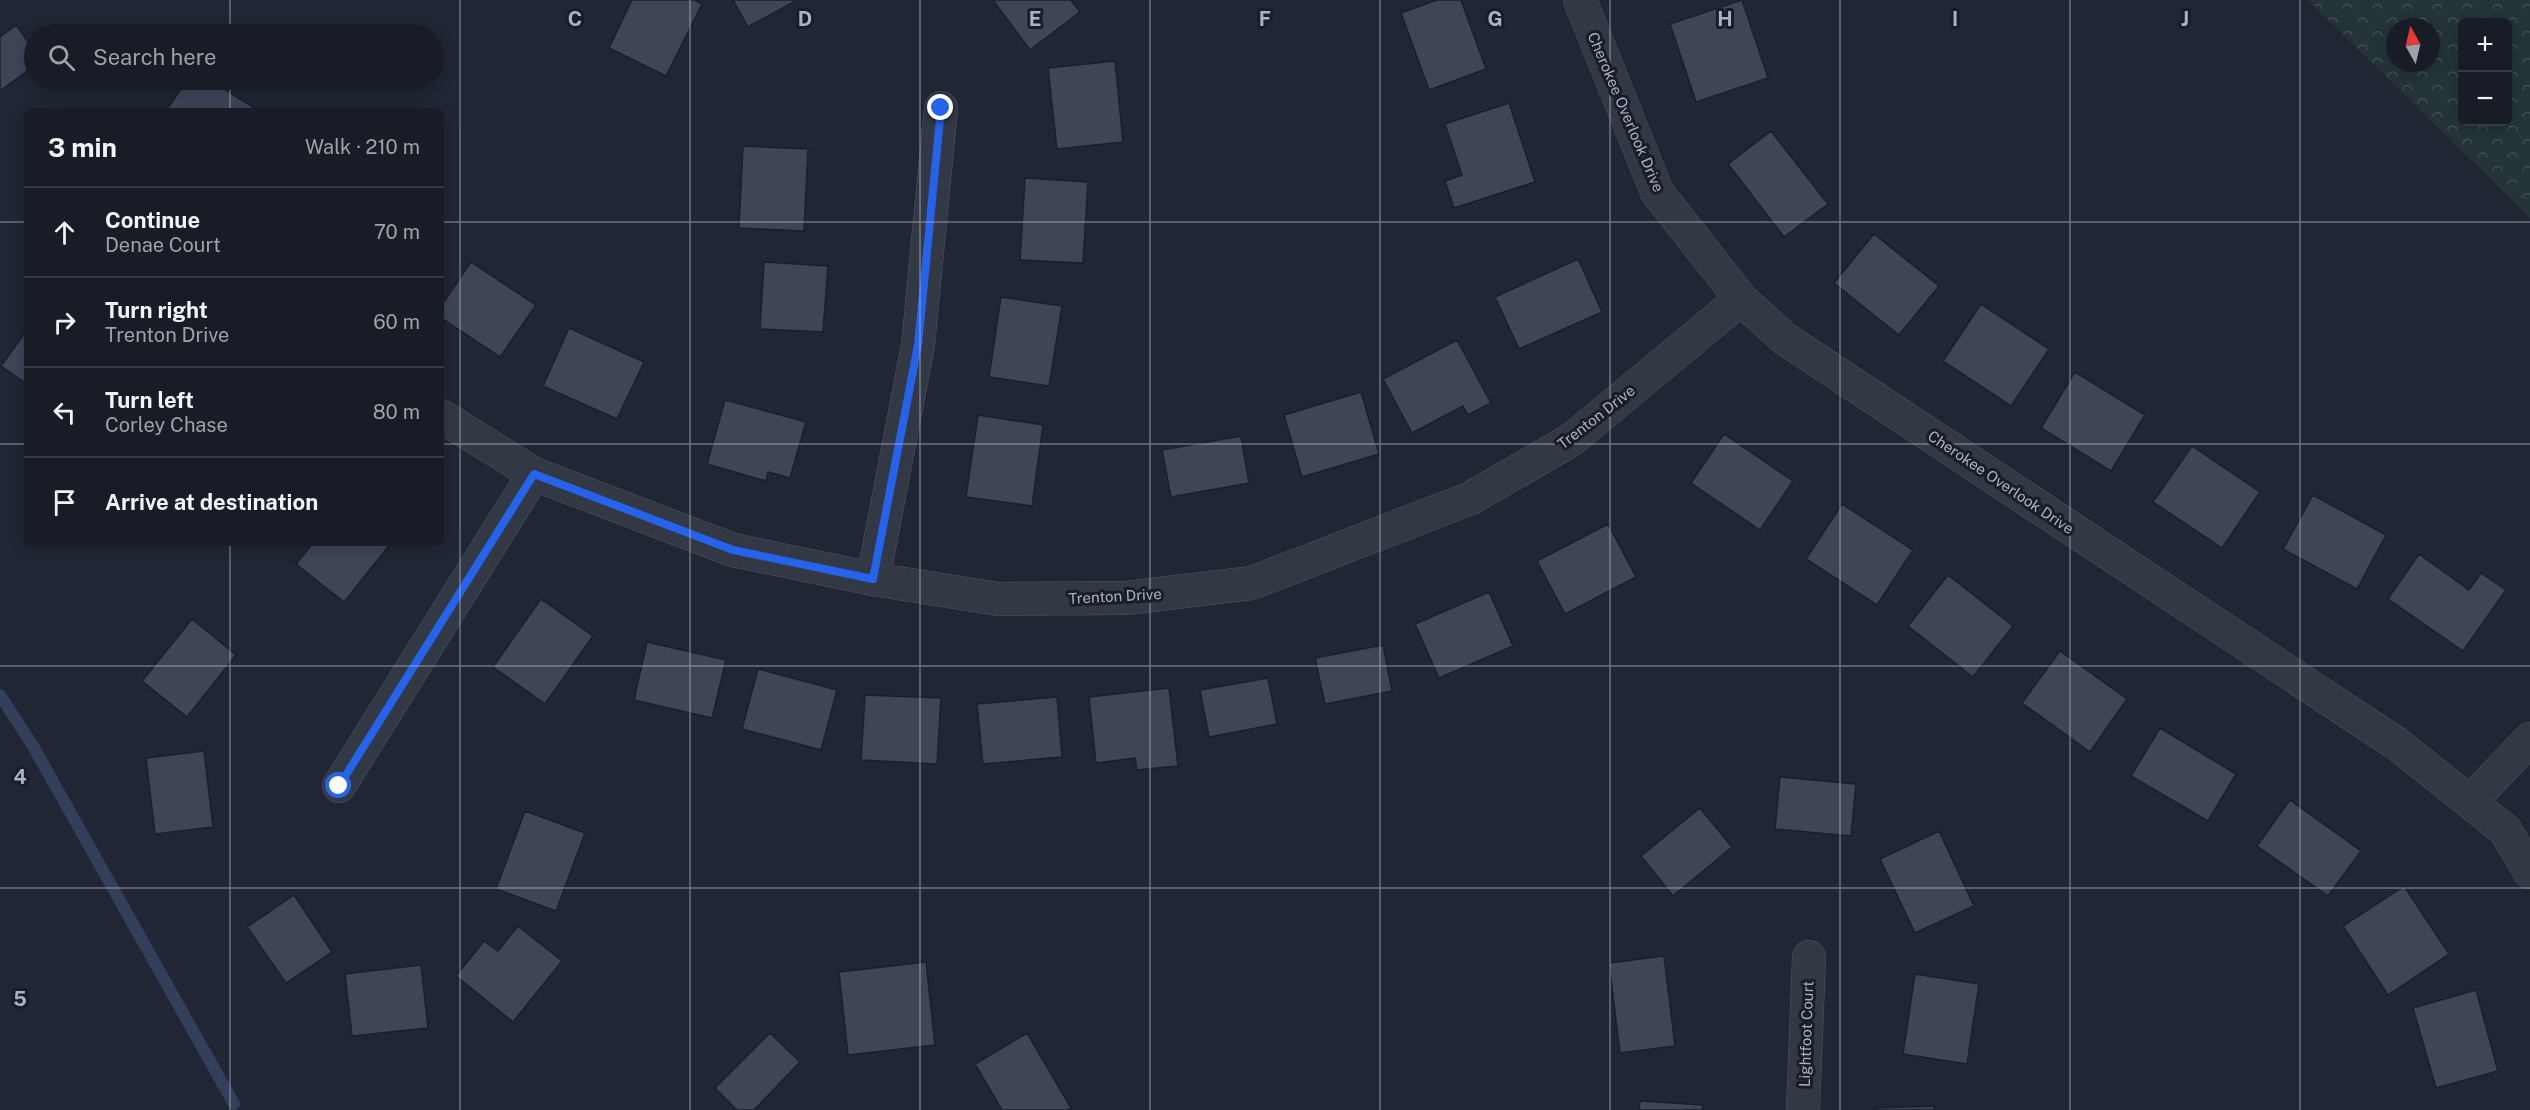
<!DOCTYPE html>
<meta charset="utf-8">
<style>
:root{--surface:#181c27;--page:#21252f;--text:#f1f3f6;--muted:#9fa1a7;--line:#363a44}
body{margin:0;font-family:"Public Sans",sans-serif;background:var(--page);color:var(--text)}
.controls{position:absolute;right:18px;top:18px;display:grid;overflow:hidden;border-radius:9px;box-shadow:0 3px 15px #0003}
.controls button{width:54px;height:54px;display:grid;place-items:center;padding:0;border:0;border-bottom:2px solid var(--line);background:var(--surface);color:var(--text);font:30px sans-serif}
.compass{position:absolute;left:2386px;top:18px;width:54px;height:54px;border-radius:50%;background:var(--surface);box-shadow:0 3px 15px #0003;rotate:352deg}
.stop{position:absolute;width:18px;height:18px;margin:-14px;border:4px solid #2563eb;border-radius:50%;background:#fff}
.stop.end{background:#2563eb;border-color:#fff;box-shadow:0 2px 6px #0008}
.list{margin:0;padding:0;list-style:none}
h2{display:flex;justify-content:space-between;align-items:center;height:78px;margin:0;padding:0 24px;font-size:26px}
h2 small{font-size:20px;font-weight:400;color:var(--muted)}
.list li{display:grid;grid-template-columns:39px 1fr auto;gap:18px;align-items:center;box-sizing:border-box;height:90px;padding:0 24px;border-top:2px solid var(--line)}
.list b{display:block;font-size:22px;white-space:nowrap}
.list p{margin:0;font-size:20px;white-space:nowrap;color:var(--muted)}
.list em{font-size:20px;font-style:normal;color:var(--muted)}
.icon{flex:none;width:33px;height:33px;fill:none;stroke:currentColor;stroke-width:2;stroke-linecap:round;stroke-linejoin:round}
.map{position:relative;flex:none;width:2530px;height:1110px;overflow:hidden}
.search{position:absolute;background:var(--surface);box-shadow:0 3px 15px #0003;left:24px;top:24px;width:420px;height:66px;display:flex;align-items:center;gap:15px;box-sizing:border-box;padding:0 21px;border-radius:33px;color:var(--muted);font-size:22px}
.panel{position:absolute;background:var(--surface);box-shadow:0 3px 15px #0003;left:24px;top:108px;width:420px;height:438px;border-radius:9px}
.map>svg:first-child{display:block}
.forest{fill:url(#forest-crowns);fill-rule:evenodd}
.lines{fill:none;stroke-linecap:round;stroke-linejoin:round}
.stream{stroke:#333f5b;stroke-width:12}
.building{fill:#3e4557;stroke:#1a1f2b;stroke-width:1.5}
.minor-casing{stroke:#505563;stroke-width:34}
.minor{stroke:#333845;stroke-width:33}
.route{stroke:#2563eb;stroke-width:8}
.grid{fill:none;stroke:#adb2c2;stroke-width:1.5;stroke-opacity:0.55}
.labels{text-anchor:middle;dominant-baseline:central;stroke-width:6;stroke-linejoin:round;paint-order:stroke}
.street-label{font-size:15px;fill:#adb2c2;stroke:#181d29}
.grid-label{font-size:20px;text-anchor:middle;font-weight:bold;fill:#adb2c2;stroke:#181d29;stroke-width:6;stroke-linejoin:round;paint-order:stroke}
</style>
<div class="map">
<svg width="2530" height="1110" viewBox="0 0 2530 1110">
<defs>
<pattern id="forest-crowns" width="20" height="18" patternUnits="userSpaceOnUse" patternTransform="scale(1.5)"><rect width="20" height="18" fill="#243438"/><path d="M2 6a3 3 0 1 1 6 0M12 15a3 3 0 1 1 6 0" fill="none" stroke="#414f53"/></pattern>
</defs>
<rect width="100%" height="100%" fill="#202634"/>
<path class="forest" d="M2308,0h222v218zM2462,22h46v100h-46zM2395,27h36v36h-36z"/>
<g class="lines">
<path class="stream" d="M0,695l33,51 201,358"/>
</g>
<path class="building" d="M632,0h62l8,4 -36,72 -57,-28z
M733,0h64l-49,27z
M993,0h78l9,12 -50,38z
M1437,0h24l25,69 -57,21 -28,-77z
M1742,0l26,78 -72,24 -26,-78z
M16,25l18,25v16l-34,25v-54z
M1115,61l8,81 -66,7 -9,-81z
M187,80h23l49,31h-93z
M1509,103l26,79 -81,26 -9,-27 17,-6 -17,-51z
M1771,131l57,73 -44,33 -56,-73z
M743,146l65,3 -4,82 -65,-3z
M1025,178l63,4 -5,81 -63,-3z
M1874,234l65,52 -40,49 -65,-52z
M1578,259l24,53 -83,37 -24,-52z
M471,262l65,43 -36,52 -59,-39v-12z
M764,262l64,4 -5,66 -63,-3z
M1001,297l61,9 -13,80 -60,-9z
M1981,304l68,45 -38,57 -68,-45z
M569,328l75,34 -27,57 -74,-33z
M27,330v54l-26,-18z
M1457,340l34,63 -23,12 -5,-9 -51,27 -29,-54z
M2075,372l70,43 -34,56 -70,-43z
M1361,392l18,62 -77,23 -18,-62z
M725,400l81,22 -16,56 -22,-6 -2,9 -59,-17z
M978,415l65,10 -11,81 -66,-9z
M1724,434l69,47 -33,49 -69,-47z
M1241,436l8,47 -78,14 -9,-47z
M2192,446l68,46 -38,56 -69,-46z
M2313,495l73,40 -29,54 -74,-40z
M1842,504l71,46 -36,55 -71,-46z
M1608,524l28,53 -71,37 -28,-53z
M313,543h78l-47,59 -48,-38z
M2419,554l50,36 12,-17 25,17 -43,61 -75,-52z
M1948,575l65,51 -40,51 -65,-51z
M1489,592l24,54 -74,32 -24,-54z
M541,599l52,37 -48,68 -52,-37z
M192,619l44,36 -49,62 -45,-36z
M647,642l79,18 -14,58 -78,-18z
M1383,645l9,46 -67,13 -10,-46z
M2060,651l67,48 -37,53 -68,-49z
M758,669l79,21 -16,60 -79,-21z
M1268,678l9,46 -68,13 -9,-47z
M1169,688l9,78 -41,4 -2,-12 -39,5 -7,-66z
M865,695l76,3 -4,66 -76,-4z
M1057,697l5,60 -79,7 -6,-60z
M2160,728l76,46 -28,47 -77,-45z
M204,751l9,76 -58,7 -9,-76z
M1780,777l76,7 -5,52 -76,-7z
M2290,800l71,51 -33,45 -71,-50z
M1700,808l32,39 -59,49 -32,-40z
M525,811l60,22 -29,78 -60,-22z
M1939,831l35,75 -59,27 -35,-74z
M2404,886l45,68 -61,41 -45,-69z
M294,895l38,57 -46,31 -39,-56z
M518,926l44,35 -49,61 -57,-46 28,-35 14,10z
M1664,956l11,90 -55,7 -11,-90z
M926,962l9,83 -87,10 -9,-83z
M421,965l7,63 -76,8 -7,-62z
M1915,974l64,10 -12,80 -64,-10z
M2476,990l22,81 -62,17 -23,-80z
M770,1033l30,29 -46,48h-17l-22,-22z
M1027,1033l44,75 -4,2h-65l-27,-46z
M1640,1101l63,4 -1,5h-63z
M1934,1106v4h-59v-2z"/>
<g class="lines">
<defs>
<path id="minor" d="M1580,0l77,192 84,107 44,40 612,405 108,86 25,42
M441,416l93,58 199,76 140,29 125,20 128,-1 126,-15 219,-85 100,-58 170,-141
M873,579l45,-234 23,-237
M339,786l195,-312
M2470,802l60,-63
M1803,1110l6,-153"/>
</defs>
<use href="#minor" class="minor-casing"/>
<use href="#minor" class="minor"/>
</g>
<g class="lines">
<path class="route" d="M339,786l195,-312 199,76 140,29 45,-234 23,-237"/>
</g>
<path class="grid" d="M230,0v34M460,0v1110M690,0v1110M920,0v1110M1150,0v1110M1380,0v1110M1610,0v1110M1840,0v1110M2070,0v1110M2300,0v1110M230,80v31M0,222h27M441,222h2089M0,444h27M441,444h2089M230,543v567M0,666h2530M0,888h2530"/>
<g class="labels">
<g class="street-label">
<text transform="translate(1626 112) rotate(67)">Cherokee Overlook Drive</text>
<text transform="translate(1596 417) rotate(-38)">Trenton Drive</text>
<text transform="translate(2001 482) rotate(34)">Cherokee Overlook Drive</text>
<text transform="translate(1115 596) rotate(-3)">Trenton Drive</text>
<text transform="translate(1806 1034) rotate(-88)">Lightfoot Court</text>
</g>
</g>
<g class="grid-label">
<text x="575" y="26">C</text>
<text x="805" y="26">D</text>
<text x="1035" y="26">E</text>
<text x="1265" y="26">F</text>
<text x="1495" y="26">G</text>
<text x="1725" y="26">H</text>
<text x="1955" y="26">I</text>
<text x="2185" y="26">J</text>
<text x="20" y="784">4</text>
<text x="20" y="1006">5</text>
</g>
</svg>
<div class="controls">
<button>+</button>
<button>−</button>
</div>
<svg class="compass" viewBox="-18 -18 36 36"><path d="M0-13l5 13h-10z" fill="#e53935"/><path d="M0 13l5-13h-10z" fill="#9fa1a7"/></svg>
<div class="stop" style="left:339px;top:786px"></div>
<div class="stop end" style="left:941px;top:108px"></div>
<div class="search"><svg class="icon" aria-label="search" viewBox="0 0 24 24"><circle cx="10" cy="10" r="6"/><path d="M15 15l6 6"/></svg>Search here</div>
<section class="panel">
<h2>3 min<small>Walk · 210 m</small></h2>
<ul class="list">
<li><svg class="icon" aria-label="ahead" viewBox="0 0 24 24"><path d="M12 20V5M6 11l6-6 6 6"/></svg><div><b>Continue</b><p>Denae Court</p></div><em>70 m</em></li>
<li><svg class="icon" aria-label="right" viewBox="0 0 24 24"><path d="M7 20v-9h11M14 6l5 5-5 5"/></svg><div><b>Turn right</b><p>Trenton Drive</p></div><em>60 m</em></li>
<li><svg class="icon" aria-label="left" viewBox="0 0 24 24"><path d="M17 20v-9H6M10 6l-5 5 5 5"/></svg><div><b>Turn left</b><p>Corley Chase</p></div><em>80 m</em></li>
<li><svg class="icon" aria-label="arrive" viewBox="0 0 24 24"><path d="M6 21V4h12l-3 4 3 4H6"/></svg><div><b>Arrive at destination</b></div></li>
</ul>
</section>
</div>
